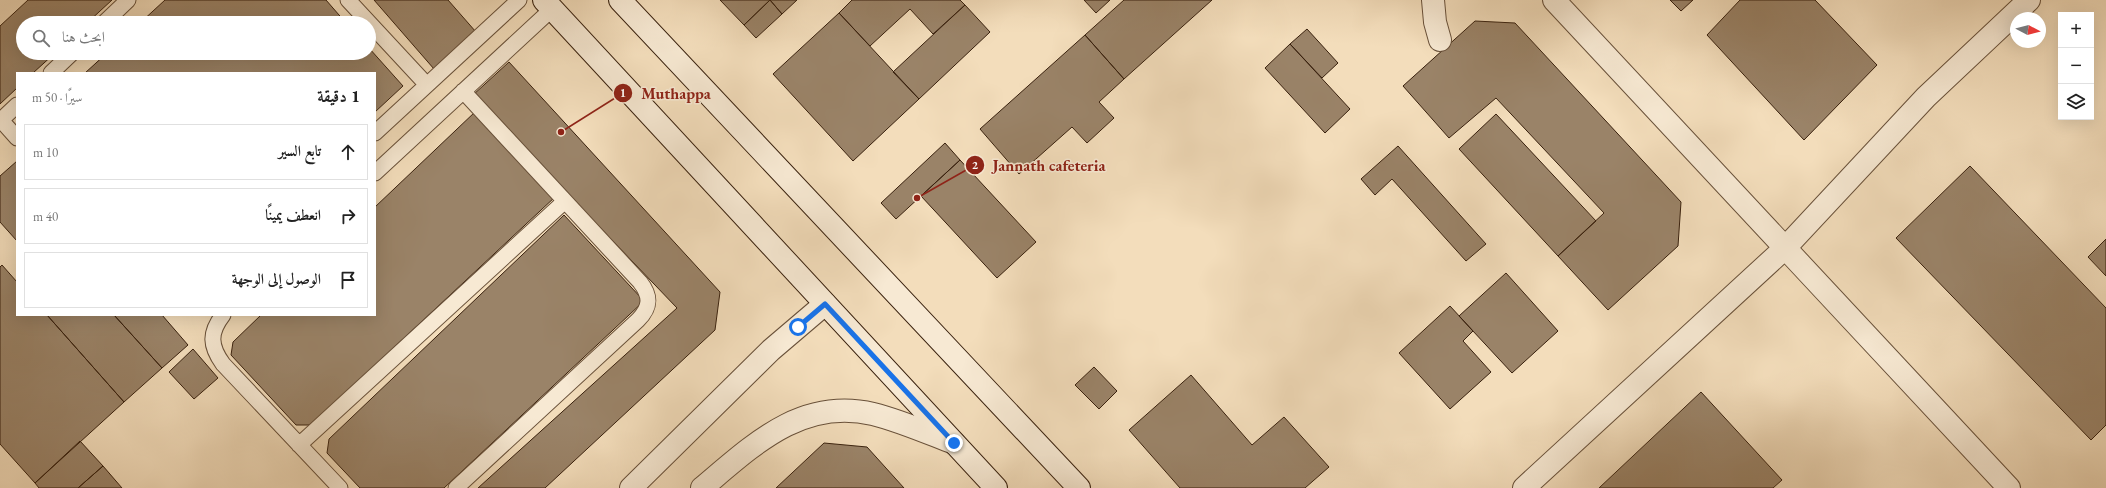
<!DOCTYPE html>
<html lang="ar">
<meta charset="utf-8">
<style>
:root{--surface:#fff;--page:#f2f2f2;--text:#222;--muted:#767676;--line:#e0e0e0}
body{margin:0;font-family:"EB Garamond",Amiri,serif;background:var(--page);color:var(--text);direction:rtl}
.controls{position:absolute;right:12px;top:12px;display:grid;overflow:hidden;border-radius:0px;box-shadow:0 4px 16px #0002}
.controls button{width:36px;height:36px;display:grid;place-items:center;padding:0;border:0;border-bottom:1px solid var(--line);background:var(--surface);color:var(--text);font:20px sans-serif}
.compass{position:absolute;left:2010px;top:12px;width:36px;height:36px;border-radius:50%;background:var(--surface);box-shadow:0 4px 16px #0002;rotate:97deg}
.stop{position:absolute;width:12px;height:12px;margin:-9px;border:3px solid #1a73e8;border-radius:50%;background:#fff}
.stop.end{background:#1a73e8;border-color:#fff;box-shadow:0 1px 4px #0008}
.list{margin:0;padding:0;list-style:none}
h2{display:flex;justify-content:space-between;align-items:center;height:52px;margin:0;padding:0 16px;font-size:17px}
h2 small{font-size:13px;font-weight:400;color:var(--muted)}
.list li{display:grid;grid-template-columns:26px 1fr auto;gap:12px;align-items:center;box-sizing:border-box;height:56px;margin:0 8px 8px;padding:0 8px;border:1px solid var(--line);border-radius:0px}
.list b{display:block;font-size:15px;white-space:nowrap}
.list em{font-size:13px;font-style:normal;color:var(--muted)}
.icon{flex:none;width:22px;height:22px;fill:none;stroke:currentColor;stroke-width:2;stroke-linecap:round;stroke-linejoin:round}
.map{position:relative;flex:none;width:2106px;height:488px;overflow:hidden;direction:ltr}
.search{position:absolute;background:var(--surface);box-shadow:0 4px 16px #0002;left:16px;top:16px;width:360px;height:44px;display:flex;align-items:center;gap:10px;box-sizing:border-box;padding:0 14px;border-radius:22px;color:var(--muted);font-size:15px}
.panel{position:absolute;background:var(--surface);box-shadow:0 4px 16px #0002;left:16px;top:72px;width:360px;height:244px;border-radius:0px;direction:rtl}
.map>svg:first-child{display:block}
.building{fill:#9a8368;stroke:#39210e}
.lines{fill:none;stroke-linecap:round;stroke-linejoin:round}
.lane-casing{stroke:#685039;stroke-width:17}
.street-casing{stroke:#685039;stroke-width:24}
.secondary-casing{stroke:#39210e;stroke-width:24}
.lane{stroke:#f7e9d3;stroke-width:15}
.street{stroke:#f7e9d3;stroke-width:22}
.secondary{stroke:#f7e9d3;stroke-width:22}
.route{stroke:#1a73e8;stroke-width:5}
.leader{fill:none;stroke:#8f2418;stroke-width:1.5}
.callout-dot{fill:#8f2418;stroke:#f7e9d3;stroke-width:1.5}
.mark-label{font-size:12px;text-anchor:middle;font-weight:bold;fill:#fff}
.callout-label{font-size:16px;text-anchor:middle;font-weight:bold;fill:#8f2418;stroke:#f7e9d3;stroke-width:3;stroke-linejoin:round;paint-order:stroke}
</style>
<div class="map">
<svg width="2106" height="488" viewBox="0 0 2106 488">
<rect width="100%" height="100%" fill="#f3ddbb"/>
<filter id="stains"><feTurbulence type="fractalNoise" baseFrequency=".005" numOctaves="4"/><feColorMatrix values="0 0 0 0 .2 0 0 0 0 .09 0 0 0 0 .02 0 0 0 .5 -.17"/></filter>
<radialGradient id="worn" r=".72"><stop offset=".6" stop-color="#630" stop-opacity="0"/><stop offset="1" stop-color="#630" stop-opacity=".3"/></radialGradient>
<path class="building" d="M28,0h84l-25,23h-64v30h32l-22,20h-16v15l-17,16v-78z
M165,0h161l20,23h-206z
M374,0h74l28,32 -42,37z
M720,0h50l-26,25z
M770,0l12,14 -26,24 -12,-13z
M770,0h27l-15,14z
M852,0h108l5,5 -32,29 -23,-25 -40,37 -31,-33z
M1084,0h26l-14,13z
M1124,0h88l-88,79 -39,-44z
M1670,0h23l-12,11z
M1740,0h75l62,65 -73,75 -97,-105z
M965,5l25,27 -71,67 -26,-27z
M839,13l80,86 -66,62 -80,-87z
M1475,21l40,2 166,179 -3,44 -70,64 -50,-54 46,-43 -108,-115 -47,40 -46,-52z
M1307,29l31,34 -16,15 -32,-34z
M1085,35l39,44 -25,23 15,16 -27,25 -15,-16 -53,47 -39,-45z
M1290,44l60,65 -25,24 -60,-65z
M369,48l34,38 -28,26v-39h-290l22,-20h262z
M509,62l211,230 -5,38 -170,158h-67l199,-180 -204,-213z
M476,111l79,86 -244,228h-15l-65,-70 2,-13 28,-27h114v-108z
M1496,114l100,107 -38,35 -99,-107z
M945,143l15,17 -64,59 -15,-16z
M1398,146l88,98 -20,17 -74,-82 -17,16 -14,-16z
M960,160l76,82 -39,36 -76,-82z
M17,161v80l-17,-19v-46z
M1970,166l136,142v117l-15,15 -195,-202z
M564,215l80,86 -200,187h-84l-33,-35 2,-14z
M2106,239v37l-18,-19z
M2,265l15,17v33h30l77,87 -89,81 -35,-39v-177z
M1506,273l52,58 -46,42 -53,-57z
M1450,306l23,25 -10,10 28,31 -41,37 -51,-56z
M47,315h67l48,53 -38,34z
M114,315h48l26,30 -26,23z
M193,349l25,29 -24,21 -25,-27z
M1094,367l23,24 -18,18 -24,-24z
M1191,375l61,70 32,-28 45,50 -24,21h-125l-51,-58z
M1701,392l81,88 -9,8h-174z
M80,441l23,25 -25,22h-39l-4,-5z
M824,443l43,4 37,41h-128z
M103,466l19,22h-44z"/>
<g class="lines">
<defs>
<path id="lane" d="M348,0l79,85
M104,23l24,-23
M51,73l21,-20
M0,119l17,19
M1,120l16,-15
M375,133l144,-133
M375,173l177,-164
M223,315c-14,18 -13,31 0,49l117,124
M299,445l266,-244
M456,488l182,-168c13,-13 13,-24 2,-38l-177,-191"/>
<path id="street" d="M1433,0l2,22 5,18
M1554,0l455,488
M631,488l140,-138 54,-46
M702,488c50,-42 99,-91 171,-74 28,7 55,19 81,29
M1524,488l261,-240 141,-151 103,-97"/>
<path id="secondary" d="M544,0l452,488
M620,0l459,488"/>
</defs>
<use href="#lane" class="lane-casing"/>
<use href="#street" class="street-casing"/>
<use href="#secondary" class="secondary-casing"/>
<use href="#lane" class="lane"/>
<use href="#street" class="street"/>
<use href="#secondary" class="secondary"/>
</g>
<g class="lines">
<path class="route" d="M798,327l27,-23 129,139"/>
</g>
<path class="leader" d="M561 132L623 93M917 198L975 165"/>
<g class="callout-dot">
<circle cx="561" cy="132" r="4"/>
<circle cx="917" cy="198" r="4"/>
<circle cx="623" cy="93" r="10"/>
<circle cx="975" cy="165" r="10"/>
</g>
<g class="mark-label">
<text x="623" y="97">1</text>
<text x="975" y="169">2</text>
</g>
<g class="callout-label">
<text x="676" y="99">Muthappa</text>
<text x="1049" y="171">Jannath cafeteria</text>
</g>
<rect width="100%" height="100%" filter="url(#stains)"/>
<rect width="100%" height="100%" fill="url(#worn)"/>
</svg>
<div class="controls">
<button>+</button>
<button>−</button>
<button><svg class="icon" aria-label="layers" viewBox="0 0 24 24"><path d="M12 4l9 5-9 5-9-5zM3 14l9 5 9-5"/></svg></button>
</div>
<svg class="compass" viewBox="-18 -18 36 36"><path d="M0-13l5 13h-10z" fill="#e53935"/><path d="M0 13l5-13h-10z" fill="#767676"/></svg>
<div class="stop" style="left:798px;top:327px"></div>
<div class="stop end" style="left:954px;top:443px"></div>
<div class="search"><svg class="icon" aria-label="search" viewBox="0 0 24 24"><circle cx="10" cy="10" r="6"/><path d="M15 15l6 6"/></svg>ابحث هنا</div>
<section class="panel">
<h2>1 دقيقة<small>سيرًا · 50 m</small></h2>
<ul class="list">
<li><svg class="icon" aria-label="ahead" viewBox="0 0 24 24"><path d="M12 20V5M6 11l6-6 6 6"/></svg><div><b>تابع السير</b></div><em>10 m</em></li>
<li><svg class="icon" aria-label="right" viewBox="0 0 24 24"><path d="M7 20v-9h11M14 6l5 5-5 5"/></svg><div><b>انعطف يمينًا</b></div><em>40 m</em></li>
<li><svg class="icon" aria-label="arrive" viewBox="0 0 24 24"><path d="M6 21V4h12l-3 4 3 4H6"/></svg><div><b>الوصول إلى الوجهة</b></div></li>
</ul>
</section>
</div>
